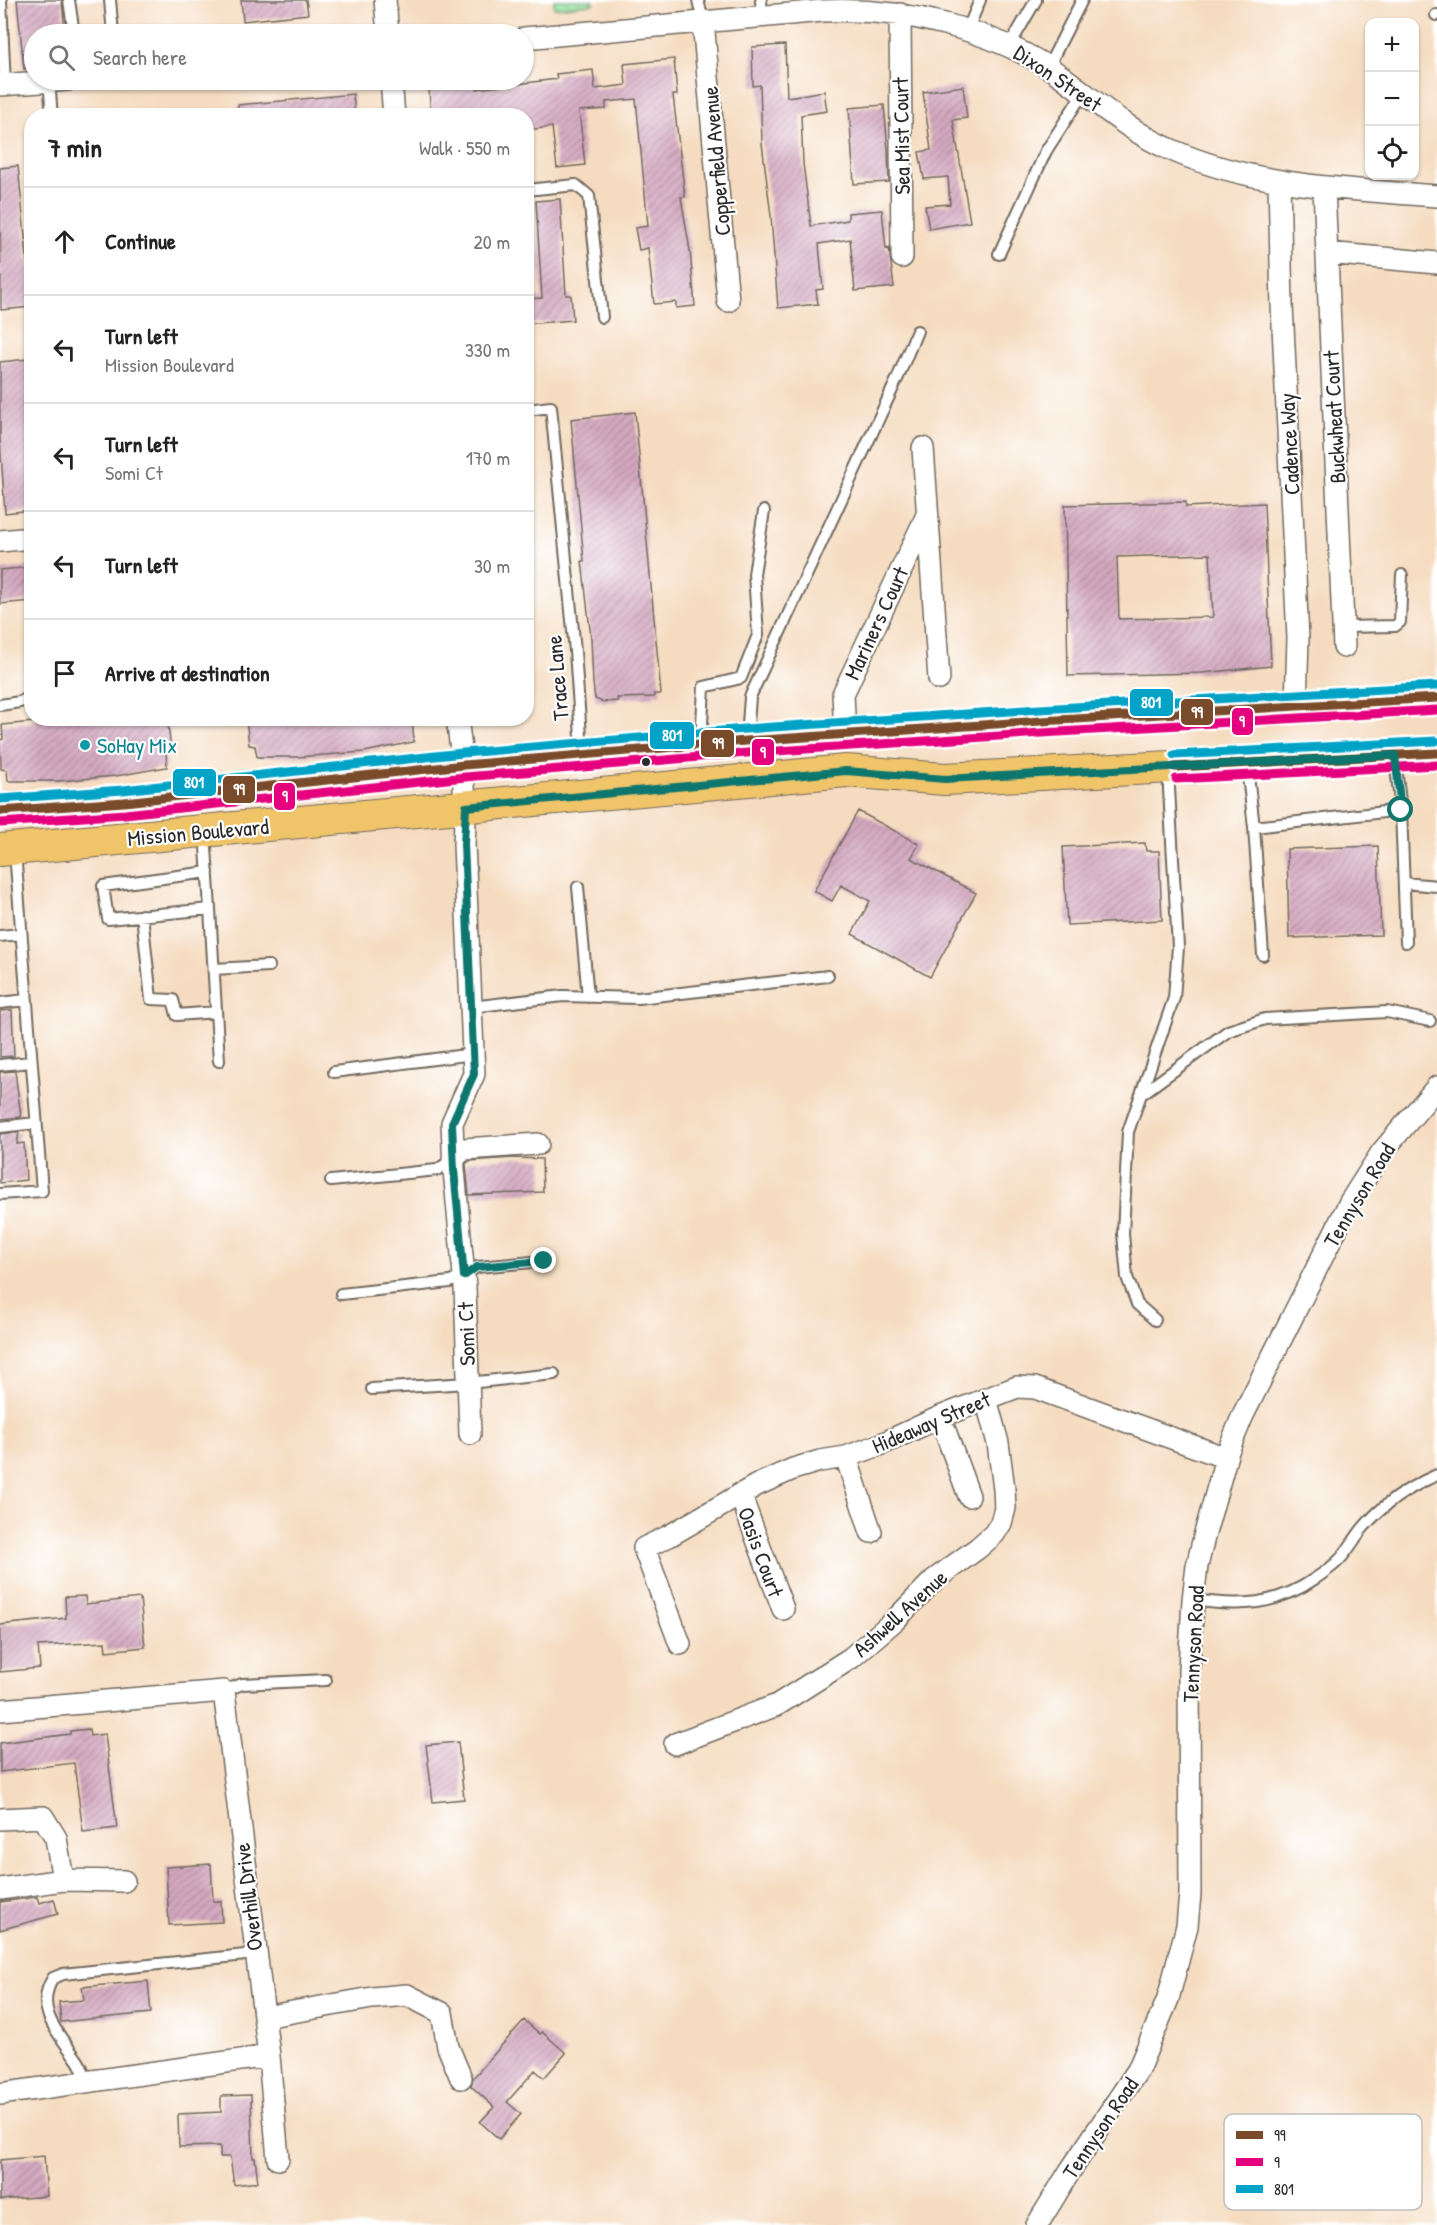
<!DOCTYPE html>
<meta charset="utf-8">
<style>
:root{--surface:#fff;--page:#f6f6f6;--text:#222;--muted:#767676;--line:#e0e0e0}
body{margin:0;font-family:"Patrick Hand",sans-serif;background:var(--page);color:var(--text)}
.controls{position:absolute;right:18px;top:18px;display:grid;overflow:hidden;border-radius:12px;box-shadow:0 2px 4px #0004}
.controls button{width:54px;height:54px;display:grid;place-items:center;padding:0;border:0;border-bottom:2px solid var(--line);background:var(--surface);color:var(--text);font:30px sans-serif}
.stop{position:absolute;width:18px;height:18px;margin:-14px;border:4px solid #0f766e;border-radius:50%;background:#fff}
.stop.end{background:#0f766e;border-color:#fff;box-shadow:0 2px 6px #0008}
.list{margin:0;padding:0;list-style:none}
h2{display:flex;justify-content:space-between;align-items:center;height:78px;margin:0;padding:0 24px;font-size:26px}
h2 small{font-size:20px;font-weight:400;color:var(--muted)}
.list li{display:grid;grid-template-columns:39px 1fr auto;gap:18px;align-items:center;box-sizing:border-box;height:108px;padding:0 24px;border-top:2px solid var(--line)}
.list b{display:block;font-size:22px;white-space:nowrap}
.list p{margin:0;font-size:20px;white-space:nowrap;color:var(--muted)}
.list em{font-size:20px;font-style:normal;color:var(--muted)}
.icon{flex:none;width:33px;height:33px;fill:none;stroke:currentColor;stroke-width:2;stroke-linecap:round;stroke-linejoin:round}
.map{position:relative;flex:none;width:1437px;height:2225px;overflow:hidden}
.search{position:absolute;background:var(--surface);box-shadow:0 2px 4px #0004;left:24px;top:24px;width:510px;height:66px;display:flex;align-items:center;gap:15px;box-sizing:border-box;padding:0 21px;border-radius:33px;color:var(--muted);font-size:22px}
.panel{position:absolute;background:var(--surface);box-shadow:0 2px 4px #0004;left:24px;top:108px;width:510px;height:618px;border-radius:24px}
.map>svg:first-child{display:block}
.grass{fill:url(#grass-dots);stroke:#5e8564;stroke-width:1.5}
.building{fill:url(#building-hatch);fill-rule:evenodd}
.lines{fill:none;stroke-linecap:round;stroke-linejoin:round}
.service-casing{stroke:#72695f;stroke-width:14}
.minor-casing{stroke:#72695f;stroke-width:24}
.primary-casing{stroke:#72695f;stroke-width:34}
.service{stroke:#fff;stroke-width:10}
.minor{stroke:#fff;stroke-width:21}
.primary{stroke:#f0c469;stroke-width:32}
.bus-1-casing{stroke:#fff;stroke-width:14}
.bus-2-casing{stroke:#fff;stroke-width:14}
.bus-3-casing{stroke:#fff;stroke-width:14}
.bus-1{stroke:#7a4b2a;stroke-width:9}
.bus-2{stroke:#e5007d;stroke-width:9}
.bus-3{stroke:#02a3c6;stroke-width:9}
.route{stroke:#0f766e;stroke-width:8}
.culture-dot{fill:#0f9aa8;stroke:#fff;stroke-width:2}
.bus-dot{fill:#2b2b2b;stroke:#fff;stroke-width:2}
.labels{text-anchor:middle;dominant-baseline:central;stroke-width:4.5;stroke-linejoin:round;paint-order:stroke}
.street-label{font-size:22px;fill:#2b2b2b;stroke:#fff}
.culture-label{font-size:22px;fill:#0d838f;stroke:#fff;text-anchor:start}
.key{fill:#fff;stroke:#bfbfbf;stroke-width:1.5}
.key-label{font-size:16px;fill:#2b2b2b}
.line-badge{stroke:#fff;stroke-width:2}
.badge-label{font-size:16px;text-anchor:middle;font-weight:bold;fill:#fff}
</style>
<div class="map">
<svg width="1437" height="2225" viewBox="0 0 1437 2225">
<defs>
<pattern id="grass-dots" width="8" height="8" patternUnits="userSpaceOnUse" patternTransform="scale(1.5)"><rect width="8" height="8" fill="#92df9c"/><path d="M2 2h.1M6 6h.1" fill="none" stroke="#7ec087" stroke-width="1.8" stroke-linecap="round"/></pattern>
<pattern id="building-hatch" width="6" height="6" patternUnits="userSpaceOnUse" patternTransform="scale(1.5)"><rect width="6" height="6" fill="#d4a8c0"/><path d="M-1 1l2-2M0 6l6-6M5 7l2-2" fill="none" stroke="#ac899c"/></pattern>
</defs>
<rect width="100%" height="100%" fill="#fff"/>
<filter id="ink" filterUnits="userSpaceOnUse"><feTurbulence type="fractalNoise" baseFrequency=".0167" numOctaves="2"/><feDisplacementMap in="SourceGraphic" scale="12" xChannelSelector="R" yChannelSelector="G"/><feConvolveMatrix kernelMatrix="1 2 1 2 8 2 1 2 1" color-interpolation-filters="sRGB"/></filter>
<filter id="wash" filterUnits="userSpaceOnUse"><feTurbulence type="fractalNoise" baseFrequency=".008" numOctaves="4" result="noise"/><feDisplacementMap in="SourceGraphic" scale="24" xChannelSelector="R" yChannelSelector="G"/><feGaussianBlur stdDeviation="1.35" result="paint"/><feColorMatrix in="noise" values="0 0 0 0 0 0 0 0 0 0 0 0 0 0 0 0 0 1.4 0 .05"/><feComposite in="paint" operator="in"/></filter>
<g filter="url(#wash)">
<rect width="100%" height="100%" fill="#f5dbbf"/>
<path class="grass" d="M554,0h38l1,4 -39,4z"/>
<g id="blocks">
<path class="building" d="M17,0h45l3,34h-31v34l-10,1z
M241,0h65l2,14 -65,7z
M785,45l2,52 37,-6 3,20 -26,4 2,48 8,63 37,-6v-7l34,-3 4,39 3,-1 5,39 -39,4 -5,-52 -31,5 4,45 -7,1 2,14 -40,4 -7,-92 -9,-73 -2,-58 -7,1 -1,-39z
M674,59l3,36h-4l12,102h-4l9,54 5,55 -19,2v-6l-22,2 -6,-56 -9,2 -4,-22 13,-2 -12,-127 -30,3v7l-27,2 6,54 -28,3 -5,-41 -26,3v-14h-95l-2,-26 48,-4v3l80,-10 -1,-5 37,-4 2,19 31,-4 -2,-21z
M963,86l4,32 -14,2 17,102 -41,7 -4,-23 25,-2 -2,-27 -24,2 -5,-27 12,-2 -8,-58z
M353,94l2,22h-117v-11z
M884,105l4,44 1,33 -35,2 -5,-76z
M18,166l14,141 -31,3 -1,-142z
M560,199l6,96h5l2,25 -47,4v-25l16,-1 -6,-97z
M28,359l4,39v112l-27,3 -5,-75v-76z
M635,412l26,282h-7v3l-37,1 1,3 -15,1 -8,-3 -2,-16 -2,-45 -9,-77h2l-13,-142z
M1186,502v5l78,-4 7,163 -69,7 -134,3 -3,-171zM1210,554l3,63 -94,2 -2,-62z
M32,567v34l-32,3v-34z
M42,718h121l1,7 4,-1 3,27 -5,1 1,15 -51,9 -57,5h-51l-1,-11 -6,-1 -1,-29 3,-1 -1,-14 32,-3v-2z
M246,718h166l2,24 -50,10 -67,5h-40l-2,-11 -6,-1z
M858,811l61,33 -8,14 65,35 -46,84 -78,-43 18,-33 -29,-16 -9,16 -18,-10z
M1145,843l1,8h13l3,69 -95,5 -4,-78z
M1378,846l3,89 -92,3 -2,-89z
M12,1010l2,46 -14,1v-46z
M15,1071l6,46 -21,2v-47z
M19,1132l-2,12 7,-1 2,37 -26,3v-49z
M513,1158l29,1 1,33 -74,3 -3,-31 3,-3z
M85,1596l1,8 54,-6 5,49 -39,4 -1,-9 -67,4 2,22 -40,4v-47l66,-7 -1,-21z
M89,1729l1,7 15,-2 12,94 -34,4 -9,-69 -74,9v-29l70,-9v-3z
M458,1742l6,57 -31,3 -7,-57z
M211,1864l2,37h8l1,21 -53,3 -3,-58z
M37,1897l2,6 15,-4 4,15 -58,16v-28z
M148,1981l3,32 -90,9 -2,-20 25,-2 -2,-13z
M524,2020l16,14 2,-2 24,21 -22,25 -9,-8 -28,32 14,12 -22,25 -19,-17 14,-15 -23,-21 2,-8z
M251,2095l2,63h2l3,24 -24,3 -4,-28h-10v-11l-41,1 -1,-33 43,-2v-16z
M44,2156l3,40 -47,4v-40z"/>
</g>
</g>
<g filter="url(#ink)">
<use href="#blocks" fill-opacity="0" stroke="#72695f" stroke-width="1.5"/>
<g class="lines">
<defs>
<path id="service" d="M1,0l4,85
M69,0l5,34
M110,0l3,34
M698,0l5,21
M761,0l1,16
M1436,15h1
M967,31l13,-31
M1010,45l26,-45
M1048,67l34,-67
M49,81l3,35
M526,190l50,-5 13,11 13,121
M999,254l47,-103 37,-58
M526,410l25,-3 24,244 7,100
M1343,627l52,-1 5,-4 2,-47
M0,705l20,-3 12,-6
M747,738l3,-41 148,-320 19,-46
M701,742l3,-55 37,-9 17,-43 -4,-61 10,-63
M1395,759l6,51 5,132
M1247,767l7,60 147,-17
M1254,827l9,128
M205,832l5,77 -102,10 -5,-33 105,-14
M1404,883l33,3
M578,887l10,110
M210,909l9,152
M142,915l9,84 22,1 4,15 39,-3
M0,936l21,-2
M214,969l55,-3
M0,1003l26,-3
M471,1007l92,-11 75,2 190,-22
M0,1065l31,-3
M334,1072l139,-18
M1143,1093l85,-62 37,-12 122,-7 43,9
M0,1127l36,-4
M331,1181l106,-11 16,-11
M0,1194l42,-3 -27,-339
M341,1294l109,-12 14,-6 13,-9 67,-6
M1155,1320l-18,-16 -10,-27 -4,-43 5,-102 46,-134 4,-51 -10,-176
M372,1389l96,-6 86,-9
M1193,1600c47,7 83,6 123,-22 9,-6 18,-12 25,-20 8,-9 14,-20 22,-30 20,-24 46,-41 74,-53
M224,1691l18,-7 84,-4
M88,2082c-3,-7 -6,-15 -10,-21 -18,-26 -45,-51 -25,-83l10,-4 192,-20"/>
<path id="minor" d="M385,0l3,34
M900,14l2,243
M703,21l25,280
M524,38l299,-27c80,-4 175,19 241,67 35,26 69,56 110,73 83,36 174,38 263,45
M391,80l3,36
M0,85l68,-5
M1279,182l3,123 16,333 -2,68
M1324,187l20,460
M1327,253l110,10
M923,448l16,231
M0,541l32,-3
M457,718c6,43 10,84 7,126l10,230 -22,49 2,47 11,117 5,147
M845,734l-2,-40 84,-179
M453,1159l11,-10 74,-5
M940,1417l29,79
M846,1457l25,75
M740,1494l43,115
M680,1644l-36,-96 25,-12 88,-51 36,-16 27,-8 26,-4 36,-13 58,-27 77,-30 18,1 191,70
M0,1710l224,-19 45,365 9,103
M675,1744l102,-39 74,-47 44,-38 39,-40 44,-32 16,-14 7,-11 4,-15 -1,-19 -6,-46 -12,-44
M0,1819l43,-2 13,21 7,42
M0,1889l63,-9 61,1
M264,2017l108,-19 35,-3 35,18 6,34 13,31
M0,2094l269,-38
M1037,2225l33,-54 68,-101 30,-71 19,-73 3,-32 -1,-225 4,-69 4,-34 7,-29 24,-86 15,-36 107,-213 32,-50 55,-65"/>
<path id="primary" d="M0,811l124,-9 340,-37 282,-24 295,-20 396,-23
M0,850l846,-79 99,8 492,-26"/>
</defs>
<use href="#service" class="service-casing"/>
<use href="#minor" class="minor-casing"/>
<use href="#primary" class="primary-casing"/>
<use href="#service" class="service"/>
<use href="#minor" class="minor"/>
<use href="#primary" class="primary"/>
<defs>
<path id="bus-1" d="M1175,767l262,-14
M0,811l124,-9 340,-37 282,-24 295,-20 396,-23"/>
<path id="bus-2" d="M1176,779l261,-14
M1,823l124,-9 340,-37 282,-24 295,-20 395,-23"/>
<path id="bus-3" d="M1174,755l262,-14
M0,799l123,-9 340,-37 282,-24 295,-20 396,-23"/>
</defs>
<use href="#bus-1" class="bus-1-casing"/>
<use href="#bus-2" class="bus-2-casing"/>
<use href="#bus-3" class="bus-3-casing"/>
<use href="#bus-1" class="bus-1"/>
<use href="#bus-2" class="bus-2"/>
<use href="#bus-3" class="bus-3"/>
</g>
</g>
<g class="lines" filter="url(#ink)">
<path class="route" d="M544,1261l-67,6 -13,9 -10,-106 -2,-47 22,-49 -10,-230 2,-37 380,-36 99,8 450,-24 6,55"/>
</g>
<circle class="culture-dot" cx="85" cy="745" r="6"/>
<circle class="bus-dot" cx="646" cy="762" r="5"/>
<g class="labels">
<g class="street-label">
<text transform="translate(1058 78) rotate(34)">Dixon Street</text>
<text transform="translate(901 136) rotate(-91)">Sea Mist Court</text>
<text transform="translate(716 161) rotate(-95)">Copperfield Avenue</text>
<text transform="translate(1334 417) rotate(-93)">Buckwheat Court</text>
<text transform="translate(1289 444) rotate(-93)">Cadence Way</text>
<text transform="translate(876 623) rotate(-65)">Mariners Court</text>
<text transform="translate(557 678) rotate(-95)">Trace Lane</text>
<text transform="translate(198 832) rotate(-5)">Mission Boulevard</text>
<text transform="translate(1359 1195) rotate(-59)">Tennyson Road</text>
<text transform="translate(466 1334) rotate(-92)">Somi Ct</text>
<text transform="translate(931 1422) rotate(-23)">Hideaway Street</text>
<text transform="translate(761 1552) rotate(70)">Oasis Court</text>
<text transform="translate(900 1613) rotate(-42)">Ashwell Avenue</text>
<text transform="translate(1193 1644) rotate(-87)">Tennyson Road</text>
<text transform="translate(248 1897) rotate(-97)">Overhill Drive</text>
<text transform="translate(1100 2128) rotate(-56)">Tennyson Road</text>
</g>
<g class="culture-label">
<text x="97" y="745">SoHay Mix</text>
</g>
</g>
<rect x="1224" y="2114" width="198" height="96" rx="9" class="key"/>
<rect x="1236" y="2131" width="27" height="8" fill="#7a4b2a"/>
<rect x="1236" y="2158" width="27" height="8" fill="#e5007d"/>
<rect x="1236" y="2185" width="27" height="8" fill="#02a3c6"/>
<g class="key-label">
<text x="1274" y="2141">99</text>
<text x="1274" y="2168">9</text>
<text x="1274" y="2195">801</text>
</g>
<g class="line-badge">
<rect x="1129" y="688" width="45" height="29" rx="6" fill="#02a3c6"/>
<rect x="1180" y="698" width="34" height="28" rx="6" fill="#7a4b2a"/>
<rect x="1231" y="707" width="23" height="29" rx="6" fill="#e5007d"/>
<rect x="649" y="721" width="46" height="29" rx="6" fill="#02a3c6"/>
<rect x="700" y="729" width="35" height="29" rx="6" fill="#7a4b2a"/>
<rect x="751" y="738" width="24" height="28" rx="6" fill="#e5007d"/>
<rect x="172" y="768" width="45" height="29" rx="6" fill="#02a3c6"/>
<rect x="222" y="775" width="34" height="29" rx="6" fill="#7a4b2a"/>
<rect x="273" y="782" width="23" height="29" rx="6" fill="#e5007d"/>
</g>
<g class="badge-label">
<text x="1151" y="708">801</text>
<text x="1197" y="718">99</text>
<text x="1242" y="727">9</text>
<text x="672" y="741">801</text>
<text x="718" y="749">99</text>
<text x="763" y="758">9</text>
<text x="194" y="788">801</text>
<text x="239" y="795">99</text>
<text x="285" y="802">9</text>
</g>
</svg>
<div class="controls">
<button>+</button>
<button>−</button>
<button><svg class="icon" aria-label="locate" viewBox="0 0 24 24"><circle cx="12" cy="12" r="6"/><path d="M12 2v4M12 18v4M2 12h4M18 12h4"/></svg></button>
</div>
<div class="stop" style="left:1401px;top:810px"></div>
<div class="stop end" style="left:544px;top:1261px"></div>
<div class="search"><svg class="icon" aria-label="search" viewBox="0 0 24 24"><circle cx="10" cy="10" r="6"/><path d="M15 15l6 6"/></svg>Search here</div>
<section class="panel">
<h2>7 min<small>Walk · 550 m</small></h2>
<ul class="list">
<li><svg class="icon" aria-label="ahead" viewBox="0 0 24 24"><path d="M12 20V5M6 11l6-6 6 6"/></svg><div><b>Continue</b></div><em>20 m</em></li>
<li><svg class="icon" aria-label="left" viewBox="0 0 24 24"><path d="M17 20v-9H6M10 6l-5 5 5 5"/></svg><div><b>Turn left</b><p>Mission Boulevard</p></div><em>330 m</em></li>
<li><svg class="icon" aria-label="left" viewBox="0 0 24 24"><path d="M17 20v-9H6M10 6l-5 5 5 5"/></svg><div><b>Turn left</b><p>Somi Ct</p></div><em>170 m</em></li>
<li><svg class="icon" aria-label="left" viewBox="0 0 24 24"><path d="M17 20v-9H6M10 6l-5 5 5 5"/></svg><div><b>Turn left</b></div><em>30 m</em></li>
<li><svg class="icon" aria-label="arrive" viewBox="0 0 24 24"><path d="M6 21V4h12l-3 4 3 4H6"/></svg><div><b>Arrive at destination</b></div></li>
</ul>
</section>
</div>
